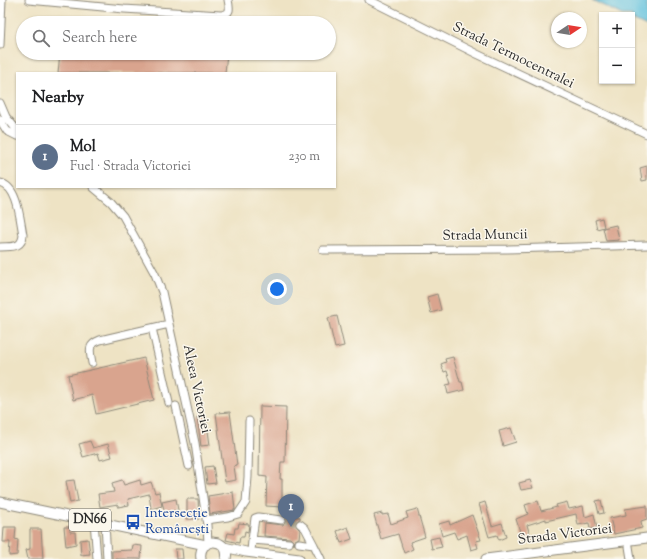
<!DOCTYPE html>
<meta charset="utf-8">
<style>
:root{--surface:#fff;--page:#f2f2f2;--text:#202124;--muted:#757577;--line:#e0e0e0;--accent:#d93025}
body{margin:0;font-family:"Sorts Mill Goudy",serif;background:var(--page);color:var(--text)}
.controls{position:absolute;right:12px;top:12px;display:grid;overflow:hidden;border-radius:0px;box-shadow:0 1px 3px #0004}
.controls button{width:36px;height:36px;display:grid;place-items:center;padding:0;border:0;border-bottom:1px solid var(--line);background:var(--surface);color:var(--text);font:20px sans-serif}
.compass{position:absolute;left:551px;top:12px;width:36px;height:36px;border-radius:50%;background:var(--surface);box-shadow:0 1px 3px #0004;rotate:78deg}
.you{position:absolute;left:277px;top:289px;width:14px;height:14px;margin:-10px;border:3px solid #fff;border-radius:50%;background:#1a73e8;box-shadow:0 0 0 6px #1a73e833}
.badge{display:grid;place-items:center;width:26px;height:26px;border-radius:50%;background:var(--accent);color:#fff;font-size:13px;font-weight:700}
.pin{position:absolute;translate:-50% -33px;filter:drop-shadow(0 1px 2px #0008)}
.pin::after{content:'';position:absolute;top:21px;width:14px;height:12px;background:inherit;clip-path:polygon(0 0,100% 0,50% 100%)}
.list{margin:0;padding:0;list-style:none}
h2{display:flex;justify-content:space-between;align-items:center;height:52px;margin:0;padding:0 16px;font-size:17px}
h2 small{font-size:13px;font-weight:400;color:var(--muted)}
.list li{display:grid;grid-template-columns:26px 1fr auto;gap:12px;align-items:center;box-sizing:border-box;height:64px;padding:0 16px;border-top:1px solid var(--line)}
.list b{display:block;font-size:15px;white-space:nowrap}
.list p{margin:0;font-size:13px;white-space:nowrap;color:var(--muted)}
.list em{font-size:13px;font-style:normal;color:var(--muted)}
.icon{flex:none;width:22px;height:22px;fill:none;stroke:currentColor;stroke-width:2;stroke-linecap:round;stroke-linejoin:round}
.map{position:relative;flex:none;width:647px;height:559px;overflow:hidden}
.search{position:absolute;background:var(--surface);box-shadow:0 1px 3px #0004;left:16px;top:16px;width:320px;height:44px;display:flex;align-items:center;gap:10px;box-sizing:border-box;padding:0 14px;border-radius:22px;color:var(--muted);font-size:15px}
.panel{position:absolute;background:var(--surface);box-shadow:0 1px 3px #0004;left:16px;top:72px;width:320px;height:116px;border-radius:0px}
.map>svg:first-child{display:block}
.water{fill:#60c1de;stroke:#467684}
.building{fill:#d9a48e}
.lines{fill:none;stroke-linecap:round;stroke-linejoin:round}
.minor-tunnel{stroke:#c7bea5;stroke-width:7;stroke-dasharray:7 3.5;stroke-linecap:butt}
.minor-casing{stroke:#8c8778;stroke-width:9}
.major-casing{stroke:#8c8778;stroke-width:11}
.minor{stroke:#fff;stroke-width:7}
.major{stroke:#fff;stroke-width:9}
.labels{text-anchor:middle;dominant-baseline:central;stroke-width:3;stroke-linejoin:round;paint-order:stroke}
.shield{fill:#fbf7ec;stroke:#696865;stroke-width:1}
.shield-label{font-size:13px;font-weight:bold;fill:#2b2b2b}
.street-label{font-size:14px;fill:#2b2b2b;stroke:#fbf7ec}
.transit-label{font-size:14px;fill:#164399;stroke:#fbf7ec;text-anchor:start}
</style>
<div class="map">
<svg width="647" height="559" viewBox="0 0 647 559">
<rect width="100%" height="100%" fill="#fbf7ec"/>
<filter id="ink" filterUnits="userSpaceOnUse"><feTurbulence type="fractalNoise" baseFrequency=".025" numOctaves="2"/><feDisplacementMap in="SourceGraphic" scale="8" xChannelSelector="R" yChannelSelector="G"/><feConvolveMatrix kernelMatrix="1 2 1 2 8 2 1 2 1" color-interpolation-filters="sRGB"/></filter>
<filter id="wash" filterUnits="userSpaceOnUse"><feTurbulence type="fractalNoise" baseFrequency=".012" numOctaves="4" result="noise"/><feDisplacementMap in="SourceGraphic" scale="16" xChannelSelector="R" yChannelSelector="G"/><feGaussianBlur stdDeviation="0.9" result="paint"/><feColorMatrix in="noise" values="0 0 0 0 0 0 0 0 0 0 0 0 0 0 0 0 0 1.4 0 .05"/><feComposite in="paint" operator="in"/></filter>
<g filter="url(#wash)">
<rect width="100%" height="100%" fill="#eee3c4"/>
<path class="water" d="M592,0h55v27l-15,-7v-5h-10z"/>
<g id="blocks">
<path class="building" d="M60,53h167l-2,20h-167z
M647,166v14l-5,1 -2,-13z
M602,218l2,9 -7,2 -2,-9z
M616,225l3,15 -13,1 -3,-13z
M437,294l4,16 -10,3 -4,-16z
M337,316l7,30 -9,2 -7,-30z
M453,357l7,25h2l2,8 -16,4 -2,-9 5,-1 -4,-13 -3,1 -3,-8 5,-2 -1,-3z
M144,358l10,42 -58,14 -4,-19 -19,5 -5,-25z
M260,406l26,1 -1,55h-4l-1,17h2v28l-16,-1 1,-29 -8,-1z
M230,412l7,53 -3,1 2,14 -11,2 -9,-69z
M206,416l4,29 -9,1 -4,-29z
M511,428l5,14 -13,4 -4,-15z
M90,441l3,7 15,-4 4,13 -12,3 -2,-7 -15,4 -4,-13z
M213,466l3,17 -9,1 -2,-17z
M74,480l4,21 -8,2 -4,-22z
M122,480l2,5 16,-5 1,5 10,-3 4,11 4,-1 3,14 -11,3 -2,-15 -21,5 1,6 -11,2v-3l-18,3 -2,-13 16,-2 -2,-9z
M530,480l3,8 -12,2 -2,-7z
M233,492l2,18 -25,4 -2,-18z
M176,499l2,11 -13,3 -3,-11z
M187,499h11l1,20h-12z
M601,500l3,13 -5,1 -3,-13z
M538,501l3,10 16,-4 -1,-2 11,-3 2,7 14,-3 2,11 9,-3 3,14 -7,1 -1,-6 -11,2 -2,-11 -30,7v-2l-19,6 4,13 -8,3 -7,-22 12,-5 -3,-9z
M485,502l7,24 10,-3 4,14 -7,3 -2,-5 -8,2 -10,-33z
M647,506v13l-6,2 1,7 -28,6 -4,-16 16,-3 -1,-6z
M417,509l8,28 -15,5 3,7 -9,4 -6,-19 -17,5 -7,-24 8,-2v2l6,-1 3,10 17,-6 -2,-6z
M472,515l9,25 -5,1 2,7 -7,2 -4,-15 -10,4 -3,-7 -12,4 -3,-12 10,-3 1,4z
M283,516l17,1v2l-2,1 -3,3 1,3 4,4 -1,8 -4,2 -1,5 -1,-4 -3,-3 -26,-2 1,-13 18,2 3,-5z
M239,523l10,1 -1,8 -3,-1 -1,6h-4l-1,6 -13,-3 2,-7 6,1 1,-6h3z
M4,527h12l-1,12 3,1 -1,15 -8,1 1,-14h-7z
M64,527h6v5h5l1,12 -10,2z
M348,527l4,12 -11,4 -4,-12z
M30,529h11l2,30h-15l-2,-9 4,-1z
M439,537l3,10 -10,2 -2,-10z
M88,539l2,15 -9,1 -1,-15z
M133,545l9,1 -1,13h-29v-8l20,-1z
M175,549h7l1,10h-7z"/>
</g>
</g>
<g filter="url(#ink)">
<use href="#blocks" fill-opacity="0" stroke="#8c8778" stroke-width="1"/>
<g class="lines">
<path class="minor-tunnel" d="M281,520l19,4"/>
<defs>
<path id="minor" d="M29,0l95,9 97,6c10,-1 9,-6 7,-15
M369,0l108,54 170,80
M0,45l2,-45
M0,103l6,14 11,13
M0,120l7,11 10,5
M0,183c18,3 20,37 23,52 -1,14 -12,11 -23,12
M93,187l18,15 12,14 32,58 7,18 33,151 12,82 1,18
M323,250l185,-1 139,-4
M152,328l17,75
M92,363c-2,-12 -5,-18 8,-23l69,-16
M176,406l13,60
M206,520l22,-3 10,-3 8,-12 2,-25 1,-56
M94,521l3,38
M105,523l2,36
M300,524l5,4 9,17
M252,540l3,-22 3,-1 23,3
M628,540l3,19
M299,543l15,2 7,14
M251,552l1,-12 37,3"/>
<path id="major" d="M0,502l206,43
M224,547l22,5 53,7
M201,559c-4,-23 30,-22 25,0
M486,559l161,-21"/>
</defs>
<use href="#minor" class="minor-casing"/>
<use href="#major" class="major-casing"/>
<use href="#minor" class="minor"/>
<use href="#major" class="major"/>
</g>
</g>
<defs>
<symbol id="bus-bare" viewBox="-9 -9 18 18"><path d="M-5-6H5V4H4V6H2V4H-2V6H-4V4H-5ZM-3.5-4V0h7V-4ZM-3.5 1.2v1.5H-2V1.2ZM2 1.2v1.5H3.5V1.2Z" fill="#1a4fb4" stroke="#fbf7ec" stroke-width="2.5" paint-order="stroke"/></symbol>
</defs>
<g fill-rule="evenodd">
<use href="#bus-bare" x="122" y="511" width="22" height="22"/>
</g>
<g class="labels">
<rect class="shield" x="69" y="509" width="42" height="22" rx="3"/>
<g class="shield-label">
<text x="90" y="520">DN66</text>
</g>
<g class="street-label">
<text transform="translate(513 56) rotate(26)">Strada Termocentralei</text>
<text transform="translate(485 236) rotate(-1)">Strada Muncii</text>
<text transform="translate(196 389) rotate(78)">Aleea Victoriei</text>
<text transform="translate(565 535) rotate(-7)">Strada Victoriei</text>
</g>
<g class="transit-label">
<text x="145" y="514">Intersecție<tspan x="145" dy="16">Românești</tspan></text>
</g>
</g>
</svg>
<div class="controls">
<button>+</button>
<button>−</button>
</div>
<svg class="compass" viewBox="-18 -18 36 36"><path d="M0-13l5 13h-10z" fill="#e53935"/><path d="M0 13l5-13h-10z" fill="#757577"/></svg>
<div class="you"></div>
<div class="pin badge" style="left:291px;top:527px;background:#5c6f8a">1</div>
<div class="search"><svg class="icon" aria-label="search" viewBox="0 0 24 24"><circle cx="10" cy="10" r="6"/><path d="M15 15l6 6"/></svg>Search here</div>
<section class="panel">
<h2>Nearby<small></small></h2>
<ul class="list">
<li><span class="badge" style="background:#5c6f8a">1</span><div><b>Mol</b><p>Fuel · Strada Victoriei</p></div><em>230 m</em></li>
</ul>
</section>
</div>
